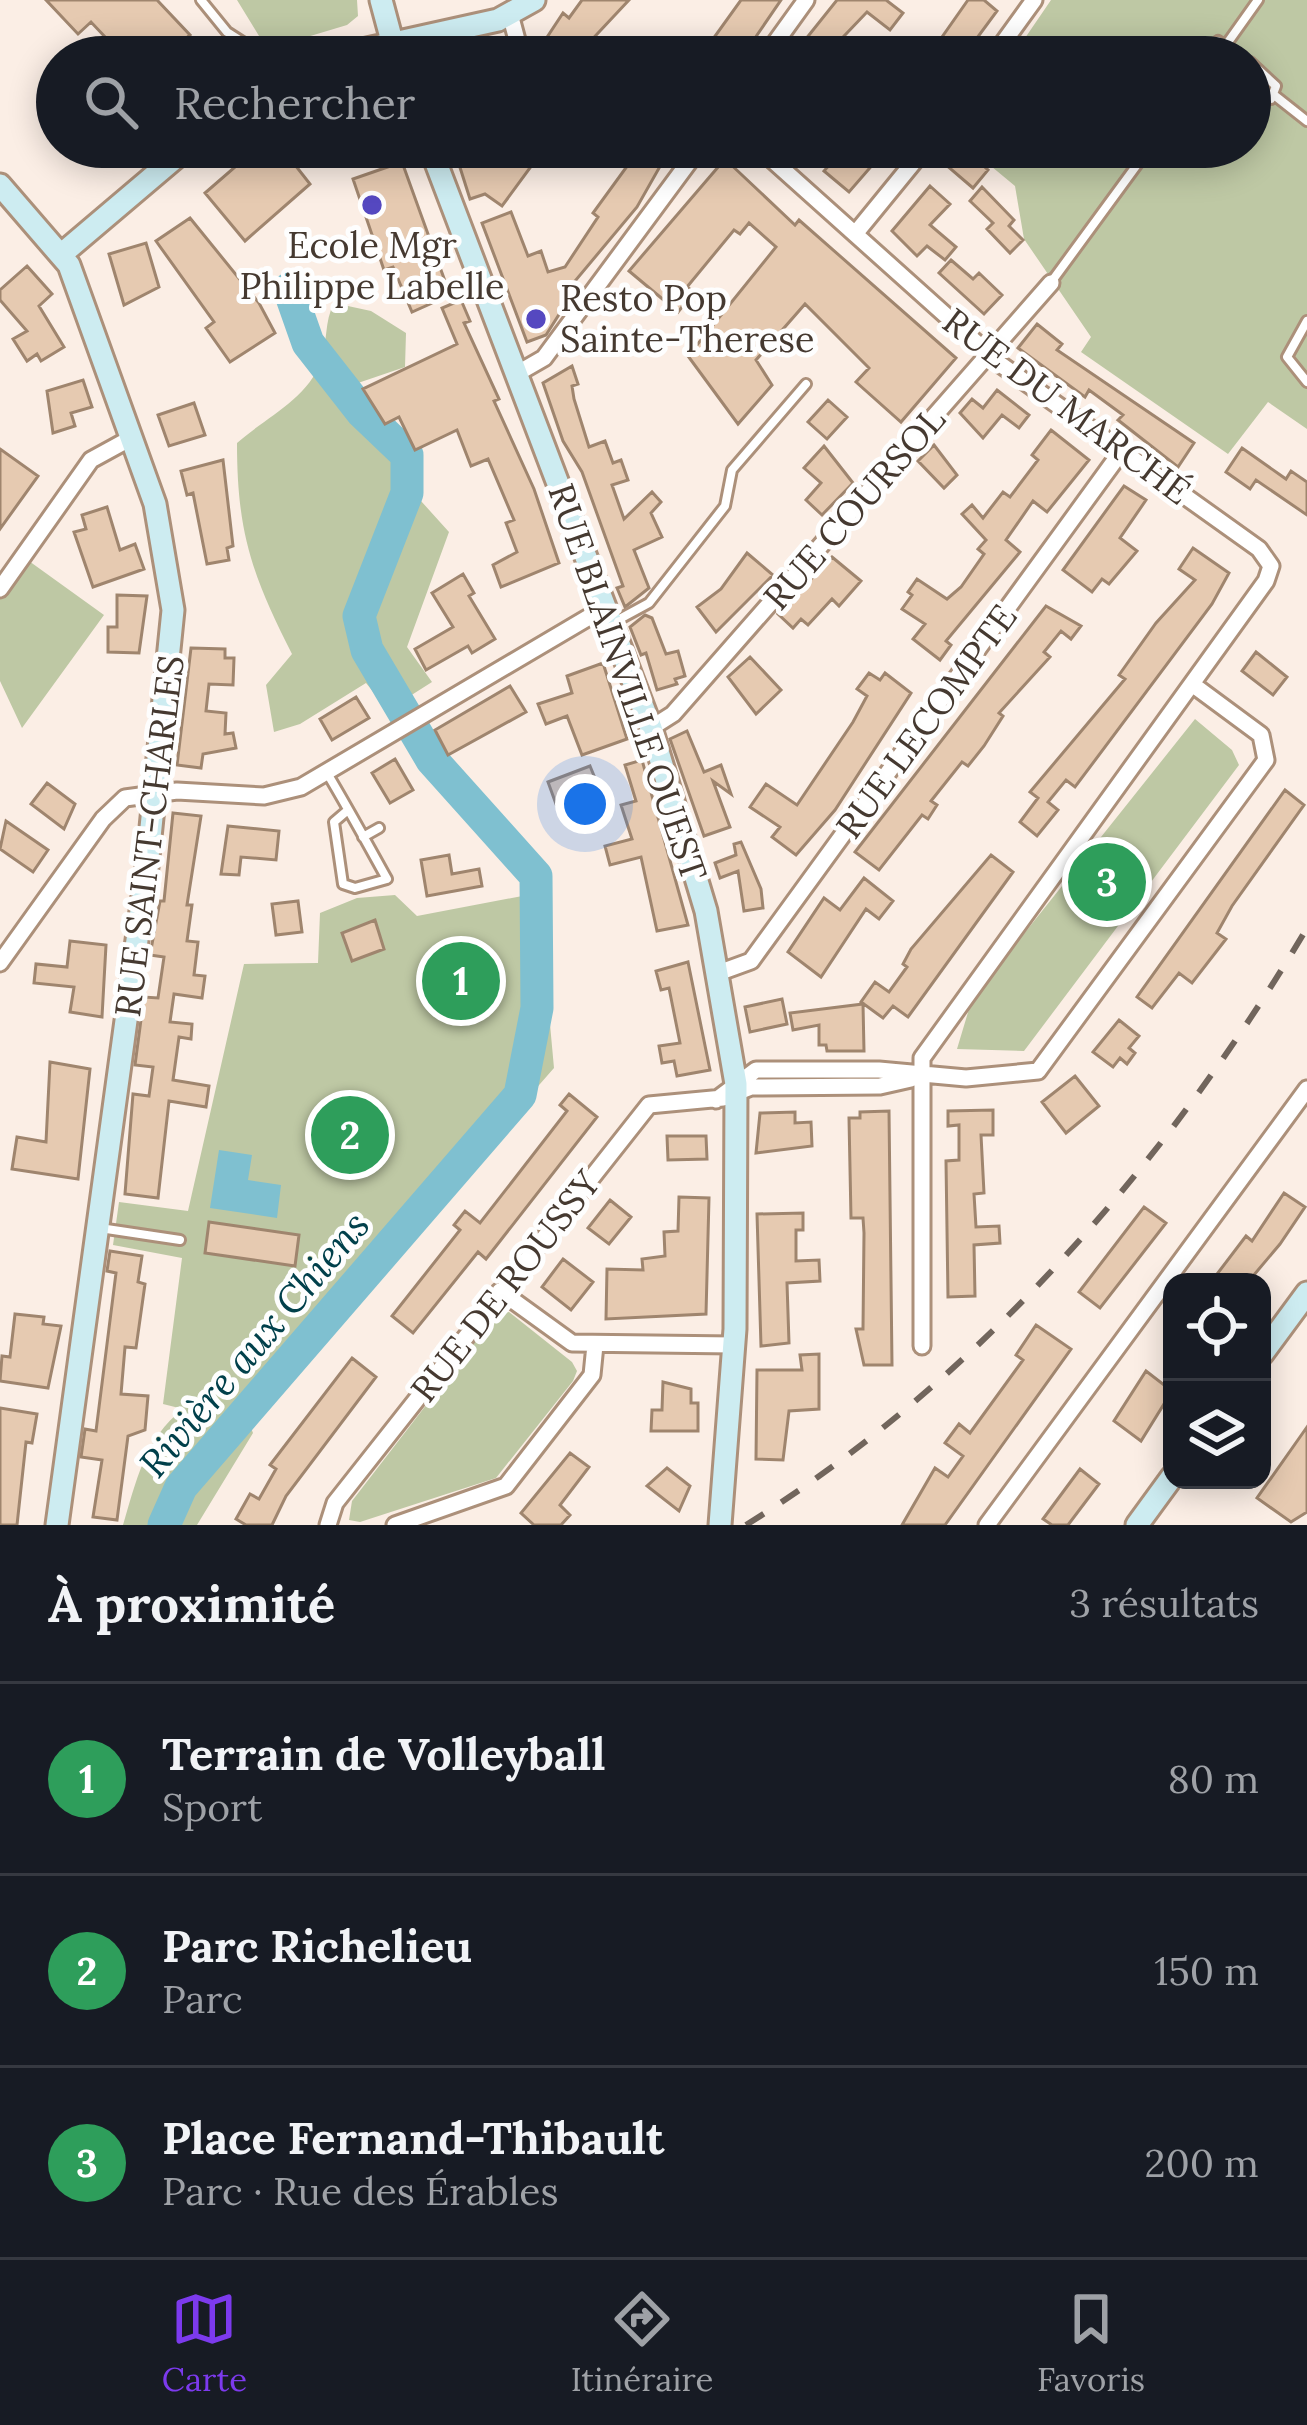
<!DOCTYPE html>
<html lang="fr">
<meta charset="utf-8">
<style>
:root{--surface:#171b24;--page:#242831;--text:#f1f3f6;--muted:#9ea1a6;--line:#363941;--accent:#7c3aed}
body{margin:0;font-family:Lora,serif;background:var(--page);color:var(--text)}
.controls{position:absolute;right:36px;bottom:36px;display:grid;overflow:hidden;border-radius:24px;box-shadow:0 6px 30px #0003}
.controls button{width:108px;height:108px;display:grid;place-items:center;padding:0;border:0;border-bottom:3px solid var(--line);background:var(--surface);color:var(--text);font:60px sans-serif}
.you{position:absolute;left:585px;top:804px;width:42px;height:42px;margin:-30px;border:9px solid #fff;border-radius:50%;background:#1a73e8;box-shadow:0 0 0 18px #1a73e833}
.badge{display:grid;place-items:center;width:78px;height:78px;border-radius:50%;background:var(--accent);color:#fff;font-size:39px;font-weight:700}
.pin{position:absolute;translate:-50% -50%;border:6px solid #fff;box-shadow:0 3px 12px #0006}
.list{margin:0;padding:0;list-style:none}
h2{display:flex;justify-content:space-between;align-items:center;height:156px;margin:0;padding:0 48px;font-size:51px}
h2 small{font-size:39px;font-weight:400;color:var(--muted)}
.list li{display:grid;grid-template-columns:78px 1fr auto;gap:36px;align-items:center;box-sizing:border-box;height:192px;padding:0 48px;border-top:3px solid var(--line)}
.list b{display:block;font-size:45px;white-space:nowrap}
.list p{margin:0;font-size:39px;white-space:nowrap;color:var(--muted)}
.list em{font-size:39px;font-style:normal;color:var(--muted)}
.icon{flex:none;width:66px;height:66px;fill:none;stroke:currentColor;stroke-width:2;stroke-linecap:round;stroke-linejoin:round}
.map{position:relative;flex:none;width:1307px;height:1525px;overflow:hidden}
.search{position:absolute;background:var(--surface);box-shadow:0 6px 30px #0003;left:36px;right:36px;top:36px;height:132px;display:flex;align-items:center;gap:30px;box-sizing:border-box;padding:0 42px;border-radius:66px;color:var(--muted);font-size:45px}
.sheet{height:732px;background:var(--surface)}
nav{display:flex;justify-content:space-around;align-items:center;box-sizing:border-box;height:168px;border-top:3px solid var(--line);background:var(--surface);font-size:33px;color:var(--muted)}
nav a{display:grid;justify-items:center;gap:6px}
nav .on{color:var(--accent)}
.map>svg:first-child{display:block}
.green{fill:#bec8a4}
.water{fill:#7fc0d0}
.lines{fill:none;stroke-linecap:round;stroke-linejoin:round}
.river{stroke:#7fc0d0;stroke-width:33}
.building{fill:#e6cab1;stroke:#9f856e;stroke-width:3}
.lane-casing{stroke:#ac907a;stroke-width:14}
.street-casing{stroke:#ac907a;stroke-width:21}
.secondary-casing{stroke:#ac907a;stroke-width:27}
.lane{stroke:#fff;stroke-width:8}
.street{stroke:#fff;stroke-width:15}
.secondary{stroke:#cdecf1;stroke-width:21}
.rail{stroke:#71655c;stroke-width:6;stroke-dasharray:21 21;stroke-linecap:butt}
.poi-dot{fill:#5548c0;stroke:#fefefe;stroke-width:4.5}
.labels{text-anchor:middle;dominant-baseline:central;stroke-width:10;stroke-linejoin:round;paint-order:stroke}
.poi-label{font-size:36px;fill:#453930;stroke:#fefefe}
.street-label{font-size:36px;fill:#453930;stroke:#fefefe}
.water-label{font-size:39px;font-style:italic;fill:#01404b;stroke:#fefefe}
</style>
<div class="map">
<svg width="1307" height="1525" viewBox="0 0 1307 1525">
<rect width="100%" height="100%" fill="#fbeee5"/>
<path class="green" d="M237,0h120l1,16 -11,9 -80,24z
M1051,0h256v429l-39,-27 -40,52 -147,-102 10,-15 -67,-98 -9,-53 -47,-39h282v-90h-238z
M334,303l37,8 35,22 -1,34 -47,16 12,48 34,3 14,29 3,38 28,31 -42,115 25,35 -44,28 -22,-27 -66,41 -26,8 -8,-47 26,-31c-40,-79 -55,-121 -55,-211 29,-26 70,-43 84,-82 7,-20 3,-39 13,-58z
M22,556l82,59 -82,113 -22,-47v-94z
M1195,719l37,31 7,15 -215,286 -67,-2 15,-50z
M538,893l16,175 -307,350 6,15 -56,92h-74c13,-43 22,-87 60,-116l-20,-5 19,-146 -69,-13 6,-43 69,9 56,-247 74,-1 2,-50 37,-15 38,-3 22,21z
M509,1312l63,50 5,9 -4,10 -77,97 -136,44 -11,-2 3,-19 136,-176 10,-11z"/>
<path class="water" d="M219,1150l33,5 -4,25 33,5 -4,33 -67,-10z"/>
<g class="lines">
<path class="river" d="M164,1525l17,-38 339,-392 17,-87 -1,-132 -104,-116 -65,-110 -8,-34 48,-123v-38l-45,-43 -54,-69 -19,-54"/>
</g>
<path class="building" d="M46,0h111l33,35 -15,13 8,9h-59l-33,-35 -13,12z
M582,0h47l-45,48 12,9h-62l29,-44 6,5z
M741,0h40l-39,57h-42z
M837,0h49l17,13 -13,17 -23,-18 -43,45h-18l-9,-7z
M968,0h16l13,11 -34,46h-35z
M258,147h23l29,37 -65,57 -40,-48z
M465,147h51l19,14 -33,45 -17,-12 -15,5 -13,-41z
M641,147h30l-34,60 -67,80 2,7 -26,41 -19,7 -45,-119 29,-11 17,44 13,-5 7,21 17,-5 33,-50 -5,-4z
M845,147h43l-39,45 -25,-21z
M963,147l25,23 -15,18 -27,-23z
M725,159l70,66 4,-5 157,138 -55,64 -45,-40 13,-14 -64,-64 -49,56 16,25 -34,39 -50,-68 88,-109 -27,-24 -9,11 -6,-4 -47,57 7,5 -16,20 -49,-41z
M402,162l48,133 -38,17 -19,-45 -9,3 -31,-91z
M930,186l20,18 -20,21 26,22 -11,13 -18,-14 -10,10 -25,-25z
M982,187l32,33 -5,6 14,14 -13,13 -23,-24 6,-6 -23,-22z
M190,218l69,85 16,30 -45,29 -24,-34 8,-6 -58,-81z
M146,243l13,44 -35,18 -15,-51z
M951,260l22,19 6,-6 23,22 -18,19 -45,-41z
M27,266l25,28 -13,12 25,41 -23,14 -4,-7 -10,7 -14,-22 14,-8 -27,-31v-10z
M461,300l9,21 -6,2 35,76 -5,2 40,88 25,74 -58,24 -8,-22 24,-13 -11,-29 8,-3 -26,-61 -17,7 -14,-36 -42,20 -16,-33 -14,7 -22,-35 94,-45 -15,-36z
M1037,324l25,20 -5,6 137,93 -16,24 -60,-47 5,-5 -34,-25 -4,7 -67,-49z
M572,366l6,18 -6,2 2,13 15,48 16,-6 8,22 8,-3 7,20 -16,5 12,34 28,-27 9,10 -10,11 11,24 -28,13 15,38 -24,19 -8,-19 6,-2 -41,-114 -19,-31 -20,-58z
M83,380l9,27 -21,6 4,13 -22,7 -6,-42z
M997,390l32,25 -10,13 -17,-13 -19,23 -23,-25 12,-14 11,9z
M828,400l19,17 -20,22 -19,-17z
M194,403l11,32 -36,11 -11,-31z
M1051,430l38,30 -42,52 -14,-11 -27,39 14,12 -74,89 5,4 -11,15 -27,-21 12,-15 -23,-15 10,-14 -4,-3 9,-13 30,20 14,-12 23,-33 -6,-5 8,-9 -24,-26 10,-9 11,13 20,-26 7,5 28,-37 -6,-5z
M934,445l23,30 -13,13 -26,-27z
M824,446l29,37 -31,32 -16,-15 15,-17 -17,-15z
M1242,448l44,31 5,-8 16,11v33l-51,-35 -6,9 -24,-17z
M0,449l38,27 -38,53z
M223,460l10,86 -6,2 2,12 -22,4 -14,-71 -6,2 -6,-24z
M1124,486l22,14 -26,38 17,13 -28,33 -7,-5 -10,13 -29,-22z
M107,507l13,43 15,-6 9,25 -51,18 -19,-55 12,-3 -4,-14z
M1193,548l36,25 -17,31 -137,183 -9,-7 -18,22 10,8 -21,26 -17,-14 18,-24 -8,-6 95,-113 -6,-4 37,-52 39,-43 -16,-11z
M747,553l26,22 -57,57 -19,-25 24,-18z
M832,557l29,24 -22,25 -7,-7 -24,26 -7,-6 -8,9 -15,-14z
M463,574l11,19 -5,3 26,43 -23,14 -4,-7 -42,24 -11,-21 38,-22 -21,-34z
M117,595l30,1 -8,57 -31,-1v-25h9z
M1046,606l35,20 -10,13 -10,-8 -17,21 6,5 -51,56 4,3 -19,30 -16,20 -6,-4 -31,39 6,4 -9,14 -6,-4 -43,55 -24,-18z
M645,615l7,3 14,36 12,-3 7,25 -10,3 2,5 -20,6 -11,-37 -5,2 -11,-28z
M191,648l34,1v9h9l-1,27 -24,-1 -3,27 20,2 -1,21 8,-1 3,15 -33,6 -2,14 -24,-3z
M1256,652l31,25 -14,18 -31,-24z
M750,657l31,33 -25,24 -28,-37z
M603,663l24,76 -45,16 -15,-39 -21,8 -8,-20 34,-11 -5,-17z
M869,673l11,7 5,-7 26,20 -76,117 -39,45 -24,-18 8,-10 -30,-20 16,-23 31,21 56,-83 14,-26 -10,-7z
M510,686l16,26 -78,43 -13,-25z
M356,697l13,21 -37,22 -12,-21z
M687,731l17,41 17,-7 10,29 -18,-13 17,46 -26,9 -34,-97z
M395,759l18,31 -23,13 -18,-30z
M642,760l46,165 -31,6 -16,-74 -31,8 -5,-19 27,-7 -11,-34 15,-4 -11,-36z
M590,766l9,22 -43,16 -8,-22z
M47,783l28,21 -11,25 -33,-25z
M1285,790l19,15 -72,101 -15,27 9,6 -34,44 -13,-10 -27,35 -15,-11z
M173,813l28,3 -14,89h5l-5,36 11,1 -4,33 11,1 -3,22 -28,-4 -4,28 22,2 -1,15 -12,-2 -6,43 36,6 -3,21 -37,-6 -11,97 -33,-4 8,-100 16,2 4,-29 -18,-2 9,-68 14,1 6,-41 -14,-2 10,-54h4z
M6,821l42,29 -15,22 -33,-23z
M228,826l51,5 -3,29 -35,-3 -2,18 -18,-1z
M741,842l20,47 2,19 -19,3 -6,-40 -18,7 -5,-15 21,-8 -2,-11z
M449,855l3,19 27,-5 3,17 -55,10 -6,-36z
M991,855l22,17 -105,145 -15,-11 -10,12 -22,-16 14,-20 14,10 18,-25 -4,-3 8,-15z
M864,878l29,23 -14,18 -13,-10 -45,68 -33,-25 36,-54 16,12z
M298,901l4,31 -26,3 -4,-31z
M375,920l9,29 -32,12 -10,-28z
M70,941l36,4 -4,72 -32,-5 4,-25 -40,-4 2,-19 31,3z
M688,962l22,108 -33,6 -3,-15 -12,2 -3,-17 21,-3 -11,-55 -8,2 -5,-19z
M782,999l5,25 -37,8 -5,-25z
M863,1004l1,47h-37l-1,-6h-7v-20l-26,5 -3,-17z
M1119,1020l20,16 -10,12 6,5 -8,11 -7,-6 -7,9 -20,-15z
M50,1062l40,7 -12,110 -66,-10 5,-32 29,5z
M1075,1076l24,30 -33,27 -24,-31z
M569,1094l28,23 -111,142 -8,-7 -65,81 -21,-17 68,-86 -6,-5 11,-14 15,12 87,-112 -7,-6z
M993,1110v25h-12l3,58 -10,1 2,33 23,-1 1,17 -26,2 1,51 -27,1 -2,-136 13,-1v-35l-11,1v-15z
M889,1111l3,254h-28l-8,-36h7l1,-96 -1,-15h-12l-2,-100h11v-6z
M795,1112v11l16,-1 1,24 -56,7 4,-40z
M667,1136h39l1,23 -39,1z
M1284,1193l21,14 -25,37 -32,38h-37l35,-46 6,5z
M679,1197l30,1 -3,116 -100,5 1,-50 36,1 -1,-11 23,-3 -1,-24 14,-1z
M610,1200l21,17 -22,27 -21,-16z
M1144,1207l22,16 -66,85 -21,-16z
M803,1213v17h-7v31l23,-1 1,21 -33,2 2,60 -28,3 -4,-132z
M209,1222l90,13 -4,31 -90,-13z
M110,1251l32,5 -4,26 7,2 -9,64 -11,-1 -4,47 27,2 -3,34 -17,6 -11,84 -24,-3 9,-57 -21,-3 4,-28 11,2 20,-158 -9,-2z
M563,1259l30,23 -22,28 -29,-23z
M15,1314l29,3 -1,7 18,2 -13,62 -48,-7 2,-25 8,1z
M1036,1325l35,24 -126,176h-43l33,-57 13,9 15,-21 -18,-13 14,-19 11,9 53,-73 -7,-5z
M819,1354v55l-30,2 -6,49 -27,-1 1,-89h45l-2,-15z
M352,1358l24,19 -90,119 -14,29h-26l-10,-6 14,-25 9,5 17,-30 -6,-4z
M1146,1371l26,20 -31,50 -27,-20z
M663,1382l28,7v14h7v28h-47l1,-21h10z
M0,1408l37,6 -5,29 -6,-1 -9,83h-17z
M1307,1427v85l-16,10 -34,-24z
M570,1453l19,14 -29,38 10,10 -9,10h-27l-13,-12z
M667,1468l23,18 -11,25 -32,-25z
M1080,1469l19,15 -31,41h-16l-9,-6z"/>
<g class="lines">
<defs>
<path id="lane" d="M201,0l26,32 39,25
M1226,45l32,-45
M1200,57l18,-16 25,16
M1250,62l26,24 -5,13h-21
M1274,95l33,26
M325,147l6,6
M1052,281l98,-134
M1307,321l-20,36 20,25
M614,622l35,-19 76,-97 7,-36 74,-86
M327,773c21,35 40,70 60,106l-32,9 -12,-4 -9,-62 14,-12
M363,837l16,-9
M100,1228l80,12"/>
<path id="street" d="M510,14l7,26 -5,17
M765,57l41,-57
M993,57l41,-57
M758,147l242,217 259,185 12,17 -5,15 -344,477v288
M855,234l71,-87
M518,373l26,-15 156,-211
M0,589l91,-129 42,-23
M651,728l22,-14 378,-431
M0,963l103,-144 22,-21 52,-7 87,5 37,-9 305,-180
M718,973l33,-12 370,-509
M716,1100l40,-30h123l87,8 72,-7 228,-311 -5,-25 -69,-51
M500,1291l72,52 162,2
M328,1525l7,-22 314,-398 74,-7 28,-11 129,-1 31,-7
M395,1525l111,-39 86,-111 3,-30
M987,1525l320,-436"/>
<path id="secondary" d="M381,0l15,56
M331,57l167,-37 36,-20
M430,147l221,581 55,183 30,173 -1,245 -15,196
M0,185l69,80 86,239 18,106 -26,257 -90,658
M63,253l125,-106
M1262,1354l45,-61
M1137,1525l35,-48"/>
</defs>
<use href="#lane" class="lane-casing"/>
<use href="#street" class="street-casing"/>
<use href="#secondary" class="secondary-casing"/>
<use href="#lane" class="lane"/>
<use href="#street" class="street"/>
<use href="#secondary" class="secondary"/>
<path class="rail" d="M746,1525c233,-145 422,-363 561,-597"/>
</g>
<g class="poi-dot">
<circle cx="372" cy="205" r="12"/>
<circle cx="536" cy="319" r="12"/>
</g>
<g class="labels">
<g class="poi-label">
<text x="372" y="245">Ecole Mgr<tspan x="372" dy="41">Philippe Labelle</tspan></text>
<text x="560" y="298" text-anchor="start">Resto Pop<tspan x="560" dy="41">Sainte-Therese</tspan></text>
</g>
<g class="street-label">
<text transform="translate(1067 406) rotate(37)">RUE DU MARCHÉ</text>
<text transform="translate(854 508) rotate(-49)">RUE COURSOL</text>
<text transform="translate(628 682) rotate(71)">RUE BLAINVILLE OUEST</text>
<text transform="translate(926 721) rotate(-54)">RUE LECOMPTE</text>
<text transform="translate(149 836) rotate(-83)">RUE SAINT-CHARLES</text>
<text transform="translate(505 1286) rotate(-52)">RUE DE ROUSSY</text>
</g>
<g class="water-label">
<text transform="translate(254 1344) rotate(-50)">Rivière aux Chiens</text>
</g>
</g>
</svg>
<div class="controls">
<button><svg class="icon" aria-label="locate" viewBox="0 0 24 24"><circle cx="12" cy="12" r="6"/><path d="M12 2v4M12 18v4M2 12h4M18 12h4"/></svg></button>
<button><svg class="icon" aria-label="layers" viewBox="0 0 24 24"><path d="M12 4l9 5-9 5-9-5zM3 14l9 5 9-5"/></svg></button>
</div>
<div class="you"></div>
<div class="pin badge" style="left:461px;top:981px;background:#2e9e5b">1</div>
<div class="pin badge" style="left:350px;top:1135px;background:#2e9e5b">2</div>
<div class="pin badge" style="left:1107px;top:882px;background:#2e9e5b">3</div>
<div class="search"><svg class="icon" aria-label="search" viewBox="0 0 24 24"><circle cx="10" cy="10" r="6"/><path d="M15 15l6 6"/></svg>Rechercher</div>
</div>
<section class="sheet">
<h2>À proximité<small>3 résultats</small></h2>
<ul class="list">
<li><span class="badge" style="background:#2e9e5b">1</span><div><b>Terrain de Volleyball</b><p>Sport</p></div><em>80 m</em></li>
<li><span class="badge" style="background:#2e9e5b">2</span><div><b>Parc Richelieu</b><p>Parc</p></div><em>150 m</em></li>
<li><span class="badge" style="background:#2e9e5b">3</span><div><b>Place Fernand-Thibault</b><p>Parc · Rue des Érables</p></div><em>200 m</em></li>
</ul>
</section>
<nav>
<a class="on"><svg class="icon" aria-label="map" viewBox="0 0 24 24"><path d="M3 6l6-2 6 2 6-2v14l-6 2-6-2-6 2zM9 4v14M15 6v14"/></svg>Carte</a>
<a><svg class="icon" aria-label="directions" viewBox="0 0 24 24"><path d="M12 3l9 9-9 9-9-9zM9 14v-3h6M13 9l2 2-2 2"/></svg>Itinéraire</a>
<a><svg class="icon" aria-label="saved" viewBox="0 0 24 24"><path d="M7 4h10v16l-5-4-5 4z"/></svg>Favoris</a>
</nav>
